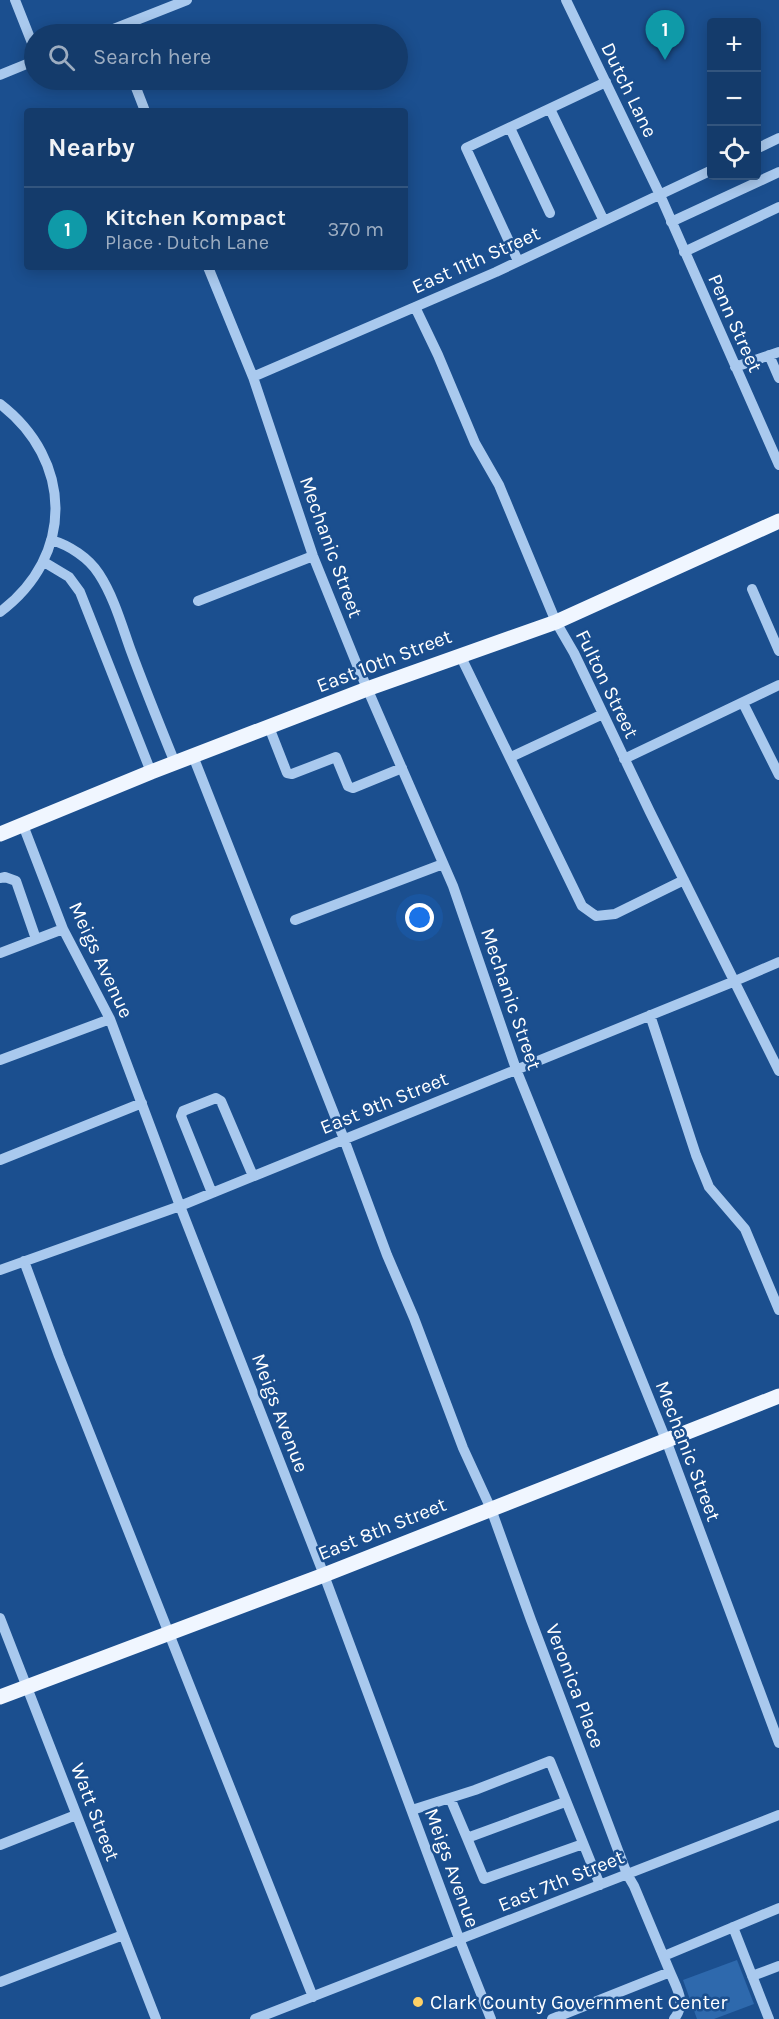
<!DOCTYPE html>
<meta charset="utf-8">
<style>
:root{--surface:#143b6b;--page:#214673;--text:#f1f3f6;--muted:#9dadc1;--line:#33557e;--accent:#ffd166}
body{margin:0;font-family:Karla,sans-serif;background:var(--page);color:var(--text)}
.controls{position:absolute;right:18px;top:18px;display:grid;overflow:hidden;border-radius:6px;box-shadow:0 3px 15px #0003}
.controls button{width:54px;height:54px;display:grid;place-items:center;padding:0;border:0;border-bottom:2px solid var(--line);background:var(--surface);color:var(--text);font:30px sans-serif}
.you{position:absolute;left:420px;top:918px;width:21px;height:21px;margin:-15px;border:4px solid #fff;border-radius:50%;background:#1a73e8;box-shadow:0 0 0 9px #1a73e833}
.badge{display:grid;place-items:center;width:39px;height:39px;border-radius:50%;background:var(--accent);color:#fff;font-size:20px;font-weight:700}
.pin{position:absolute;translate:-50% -50px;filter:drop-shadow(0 2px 3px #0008)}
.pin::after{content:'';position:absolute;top:32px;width:21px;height:18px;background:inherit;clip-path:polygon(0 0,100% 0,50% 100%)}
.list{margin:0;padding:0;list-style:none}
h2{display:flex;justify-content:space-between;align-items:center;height:78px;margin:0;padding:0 24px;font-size:26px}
h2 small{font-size:20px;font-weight:400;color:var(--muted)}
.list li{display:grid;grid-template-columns:39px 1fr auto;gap:18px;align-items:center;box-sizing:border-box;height:84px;padding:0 24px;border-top:2px solid var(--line)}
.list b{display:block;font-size:22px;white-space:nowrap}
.list p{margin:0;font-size:20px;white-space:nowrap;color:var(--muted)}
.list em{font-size:20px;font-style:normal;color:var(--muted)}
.icon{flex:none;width:33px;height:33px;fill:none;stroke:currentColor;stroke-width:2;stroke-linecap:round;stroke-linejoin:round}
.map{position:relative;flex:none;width:779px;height:2019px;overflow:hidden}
.search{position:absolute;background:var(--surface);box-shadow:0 3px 15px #0003;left:24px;top:24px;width:384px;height:66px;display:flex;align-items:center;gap:15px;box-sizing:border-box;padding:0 21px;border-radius:33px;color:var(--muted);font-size:22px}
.panel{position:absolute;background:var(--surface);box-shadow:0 3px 15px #0003;left:24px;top:108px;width:384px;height:162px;border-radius:6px}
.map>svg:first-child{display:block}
.green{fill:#2e69ad}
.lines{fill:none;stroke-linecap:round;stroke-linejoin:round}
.minor{stroke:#a9c9ee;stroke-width:10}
.major{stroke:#f0f6ff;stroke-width:15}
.poi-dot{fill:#ffd166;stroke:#1b4f8f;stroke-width:2}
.labels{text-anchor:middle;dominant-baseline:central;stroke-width:5;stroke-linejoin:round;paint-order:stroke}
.street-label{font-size:20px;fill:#fff;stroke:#1b4f8f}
.poi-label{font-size:20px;fill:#fff;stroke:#1b4f8f;text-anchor:start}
</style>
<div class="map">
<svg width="779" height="2019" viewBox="0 0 779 2019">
<rect width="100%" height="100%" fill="#1b4f8f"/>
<path class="green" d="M737,1960l17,44 -40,15h-17l-14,-39z"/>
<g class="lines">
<path class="minor" d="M15,0l19,48
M566,0l94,195 119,270
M101,34l86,-34
M0,75l34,-14
M133,80l12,31
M550,109l54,112
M510,128l40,85
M756,149l23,-11
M671,222l108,-50
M684,252l95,-45
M518,261l-52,-113 140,-66
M208,267l45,110 60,179 44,109 96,221 63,183 150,371 113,303
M415,307l23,48 37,88 24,42 57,137 18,31 76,159 129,259
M769,355l10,23
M735,367l44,-15
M253,377l243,-105 216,-102
M0,404c73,56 75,152 0,208
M51,540c18,5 38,18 48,34 15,23 23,52 32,77 14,38 29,75 44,112
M44,562l25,15 11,15 71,180
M752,589l27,62
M198,601l115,-45
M460,655l122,251 14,10 19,-2 69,-34
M743,703l36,72
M269,727l18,46 5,1 44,-17 12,29 5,2 49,-20
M193,756l151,383 43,116 27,63 49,130 28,61 40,111 96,254 7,12 36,86 -118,47
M511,757l92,-43
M624,759l155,-74
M23,825l40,104 47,90 70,187 144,369 136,366 31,78
M0,878l5,-1 11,4 20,58
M295,920l148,-56
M0,953l63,-24
M650,1015l46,140 13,32 36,42 34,81
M0,1060l110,-41
M0,1160l142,-57
M212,1193l-31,-77 2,-5 33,-13 5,3 32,75
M24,1261l35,95 254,641
M0,1270l180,-64 555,-225 44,-19
M0,1618l156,401
M450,1798l17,40 98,-36
M412,1810l63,-20 75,-29 50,124
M467,1838l17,41 99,-35
M0,1845l76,-30
M733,1927l36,92
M664,1956l115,-48
M670,1972c7,17 17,31 4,47
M752,1976l27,-10
M0,1982l123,-47
M255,2019l524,-204"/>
<path class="major" d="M0,834l151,-62 216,-83 189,-67 223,-101
M0,1697l324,-122 455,-179"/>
</g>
<circle class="poi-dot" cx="418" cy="2002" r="6"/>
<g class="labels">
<g class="street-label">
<text transform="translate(629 90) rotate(64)">Dutch Lane</text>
<text transform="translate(476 260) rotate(-24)">East 11th Street</text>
<text transform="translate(735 323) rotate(66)">Penn Street</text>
<text transform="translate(331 547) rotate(70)">Mechanic Street</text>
<text transform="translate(384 661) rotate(-21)">East 10th Street</text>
<text transform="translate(607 684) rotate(64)">Fulton Street</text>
<text transform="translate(101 960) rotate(65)">Meigs Avenue</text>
<text transform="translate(511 999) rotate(71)">Mechanic Street</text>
<text transform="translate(384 1103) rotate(-22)">East 9th Street</text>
<text transform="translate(280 1413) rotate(69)">Meigs Avenue</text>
<text transform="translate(688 1451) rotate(69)">Mechanic Street</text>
<text transform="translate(382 1529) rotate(-22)">East 8th Street</text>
<text transform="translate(575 1686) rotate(69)">Veronica Place</text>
<text transform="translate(95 1812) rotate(69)">Watt Street</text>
<text transform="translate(452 1868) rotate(70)">Meigs Avenue</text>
<text transform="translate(561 1881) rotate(-22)">East 7th Street</text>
</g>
<g class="poi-label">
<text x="430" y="2002">Clark County Government Center</text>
</g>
</g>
</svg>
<div class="controls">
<button>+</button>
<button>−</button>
<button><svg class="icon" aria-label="locate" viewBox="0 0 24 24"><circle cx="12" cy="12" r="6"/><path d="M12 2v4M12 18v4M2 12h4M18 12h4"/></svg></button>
</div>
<div class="you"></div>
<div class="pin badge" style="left:665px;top:60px;background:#0f9aa8">1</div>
<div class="search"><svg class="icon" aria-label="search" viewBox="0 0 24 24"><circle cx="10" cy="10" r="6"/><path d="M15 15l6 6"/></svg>Search here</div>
<section class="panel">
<h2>Nearby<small></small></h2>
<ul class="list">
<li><span class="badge" style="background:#0f9aa8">1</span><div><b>Kitchen Kompact</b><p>Place · Dutch Lane</p></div><em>370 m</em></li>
</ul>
</section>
</div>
